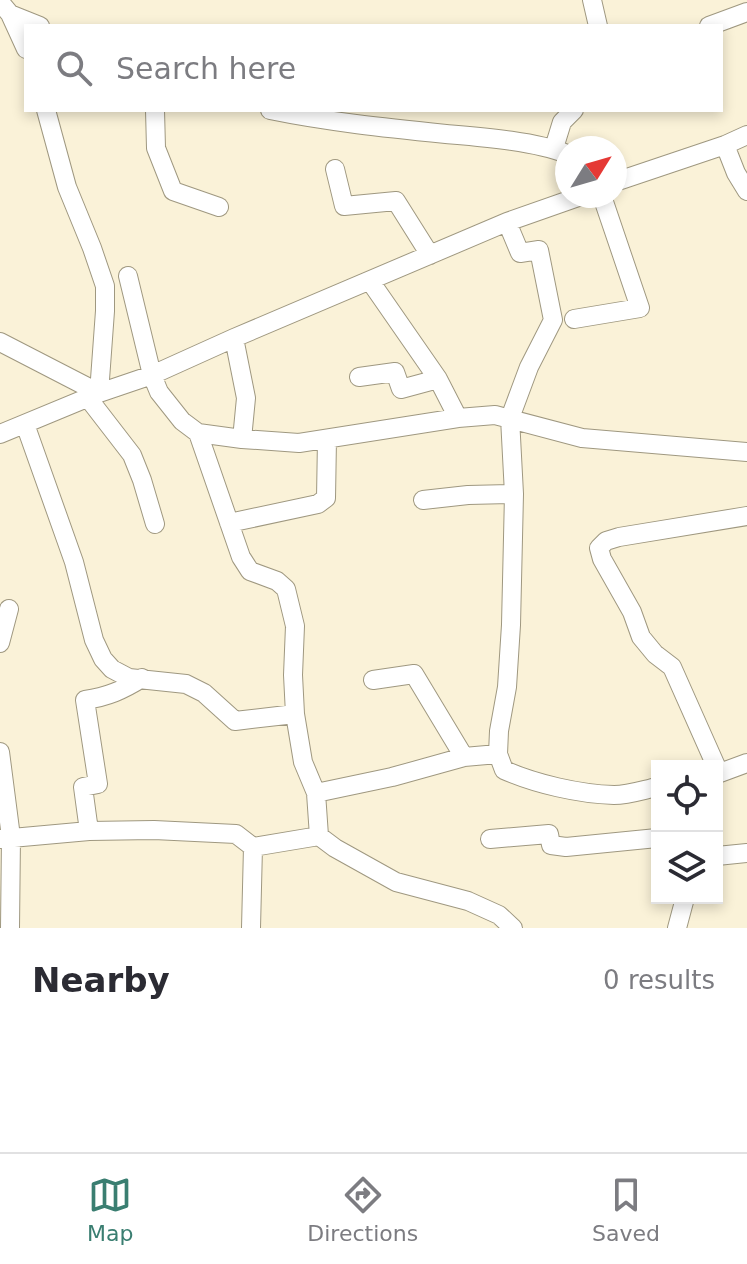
<!DOCTYPE html>
<style>
:root{--surface:#fff;--page:#f2f2f3;--text:#2b2b33;--muted:#7c7c81;--line:#e1e1e2;--accent:#3a7e71}
body{margin:0;font-family:"DejaVu Sans",sans-serif;background:var(--page);color:var(--text)}
.controls{position:absolute;right:24px;bottom:24px;display:grid;overflow:hidden;border-radius:0px;box-shadow:0 4px 12px #0003}
.controls button{width:72px;height:72px;display:grid;place-items:center;padding:0;border:0;border-bottom:2px solid var(--line);background:var(--surface);color:var(--text);font:40px sans-serif}
.compass{position:absolute;left:555px;top:136px;width:72px;height:72px;border-radius:50%;background:var(--surface);box-shadow:0 4px 12px #0003;rotate:53deg}
.list{margin:0;padding:0;list-style:none}
h2{display:flex;justify-content:space-between;align-items:center;height:104px;margin:0;padding:0 32px;font-size:34px}
h2 small{font-size:26px;font-weight:400;color:var(--muted)}
.icon{flex:none;width:44px;height:44px;fill:none;stroke:currentColor;stroke-width:2;stroke-linecap:round;stroke-linejoin:round}
.map{position:relative;flex:none;width:747px;height:928px;overflow:hidden}
.search{position:absolute;background:var(--surface);box-shadow:0 4px 12px #0003;left:24px;right:24px;top:24px;height:88px;display:flex;align-items:center;gap:20px;box-sizing:border-box;padding:0 28px;border-radius:0px;color:var(--muted);font-size:30px}
.sheet{height:224px;background:var(--surface)}
nav{display:flex;justify-content:space-around;align-items:center;box-sizing:border-box;height:112px;border-top:2px solid var(--line);background:var(--surface);font-size:22px;color:var(--muted)}
nav a{display:grid;justify-items:center;gap:4px}
nav .on{color:var(--accent)}
.map>svg:first-child{display:block}
.lines{fill:none;stroke-linecap:round;stroke-linejoin:round}
.minor-casing{stroke:#9f9880;stroke-width:20}
.minor{stroke:#fff;stroke-width:18}
</style>
<div class="map">
<svg width="747" height="928" viewBox="0 0 747 928">
<rect width="100%" height="100%" fill="#faf2d8"/>
<g class="lines">
<defs>
<path id="minor" d="M592,0l6,26
M0,2l10,12 16,35
M10,14l30,12
M709,26l38,-14
M155,110l1,38 17,43 46,16
M270,110c58,12 117,18 176,24 35,3 89,7 121,20
M725,145l11,28 11,18
M554,148l8,-26 12,-12
M335,169l9,37 52,-5 34,54
M615,182l110,-37 22,-10
M507,222l13,31 19,-3 14,70 -24,47 -19,51 4,76 -3,131 -4,62 -8,44 -1,23 6,16c32,14 75,24 110,25 14,0 29,-5 43,-8
M128,276l24,99 7,17 23,29 16,12 43,124 9,14 27,10 9,8 9,37 -2,49 2,39 8,48 13,31 3,43 16,12 61,34 72,19 31,14 14,13
M370,281l68,98
M574,319l66,-11 -38,-112
M234,338l12,60 -4,41
M0,342l99,51 6,-82v-25l-13,-38 -25,-61 -21,-77
M359,377l36,-5 6,17 37,-10 20,39
M88,398l44,57 10,25 13,44
M25,424l49,138 20,78 9,19 9,10 17,9 57,6 18,9 31,28 60,-7
M198,433l44,6 57,4 159,-25 37,-3 87,23 165,14
M0,434l99,-41 53,-18 82,-37 273,-116 74,-26
M423,500l45,-5 46,-1
M229,523l89,-19 8,-6 1,-59
M0,643l9,-34
M373,680l41,-6 50,83
M0,752l11,85 -1,91
M716,766l-44,-99 -17,-13 -14,-17 -9,-25 -30,-53 -3,-11 7,-7 13,-4 128,-21
M717,774l30,-11
M316,793l76,-16 72,-20 34,-3
M89,831l-6,-44 15,-3 -13,-84c22,-3 38,-10 57,-22
M0,839l89,-8 65,-1 82,4 17,13 66,-11
M490,839l59,-5 2,11 15,2 91,-9
M717,856l30,-3
M251,928l2,-81
M677,928l8,-30"/>
</defs>
<use href="#minor" class="minor-casing"/>
<use href="#minor" class="minor"/>
</g>
</svg>
<div class="controls">
<button><svg class="icon" aria-label="locate" viewBox="0 0 24 24"><circle cx="12" cy="12" r="6"/><path d="M12 2v4M12 18v4M2 12h4M18 12h4"/></svg></button>
<button><svg class="icon" aria-label="layers" viewBox="0 0 24 24"><path d="M12 4l9 5-9 5-9-5zM3 14l9 5 9-5"/></svg></button>
</div>
<svg class="compass" viewBox="-18 -18 36 36"><path d="M0-13l5 13h-10z" fill="#e53935"/><path d="M0 13l5-13h-10z" fill="#7c7c81"/></svg>
<div class="search"><svg class="icon" aria-label="search" viewBox="0 0 24 24"><circle cx="10" cy="10" r="6"/><path d="M15 15l6 6"/></svg>Search here</div>
</div>
<section class="sheet">
<h2>Nearby<small>0 results</small></h2>
<ul class="list">
</ul>
</section>
<nav>
<a class="on"><svg class="icon" aria-label="map" viewBox="0 0 24 24"><path d="M3 6l6-2 6 2 6-2v14l-6 2-6-2-6 2zM9 4v14M15 6v14"/></svg>Map</a>
<a><svg class="icon" aria-label="directions" viewBox="0 0 24 24"><path d="M12 3l9 9-9 9-9-9zM9 14v-3h6M13 9l2 2-2 2"/></svg>Directions</a>
<a><svg class="icon" aria-label="saved" viewBox="0 0 24 24"><path d="M7 4h10v16l-5-4-5 4z"/></svg>Saved</a>
</nav>
